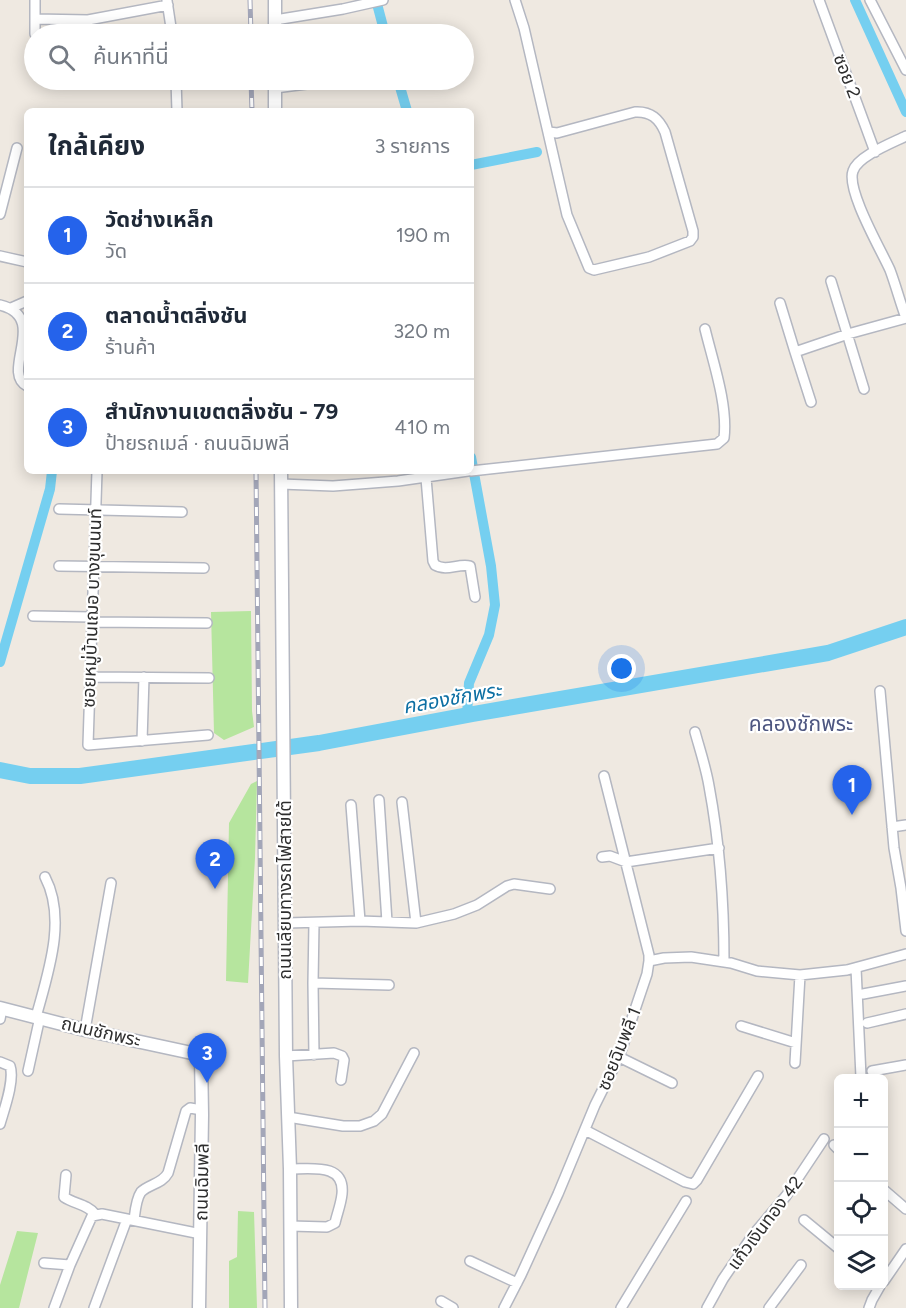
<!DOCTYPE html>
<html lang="th">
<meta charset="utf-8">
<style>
:root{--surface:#fff;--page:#f6f6f7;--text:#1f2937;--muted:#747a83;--line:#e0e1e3;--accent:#2563eb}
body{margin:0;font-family:Figtree,"Noto Sans Thai",sans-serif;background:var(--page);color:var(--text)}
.controls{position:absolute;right:18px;bottom:18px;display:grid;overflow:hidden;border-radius:9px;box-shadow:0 3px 15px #0003}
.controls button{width:54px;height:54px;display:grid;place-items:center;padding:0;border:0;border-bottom:2px solid var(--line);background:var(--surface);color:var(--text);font:30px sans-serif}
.you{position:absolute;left:622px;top:669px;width:21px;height:21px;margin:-15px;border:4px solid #fff;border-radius:50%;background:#1a73e8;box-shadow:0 0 0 9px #1a73e833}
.badge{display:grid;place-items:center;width:39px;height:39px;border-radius:50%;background:var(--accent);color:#fff;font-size:20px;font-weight:700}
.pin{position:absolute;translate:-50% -50px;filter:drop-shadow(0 2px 3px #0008)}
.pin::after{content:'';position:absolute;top:32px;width:21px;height:18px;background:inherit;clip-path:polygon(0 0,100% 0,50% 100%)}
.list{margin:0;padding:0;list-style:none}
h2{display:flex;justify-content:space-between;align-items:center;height:78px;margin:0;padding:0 24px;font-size:26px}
h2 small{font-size:20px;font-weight:400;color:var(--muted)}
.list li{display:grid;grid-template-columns:39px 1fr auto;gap:18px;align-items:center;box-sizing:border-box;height:96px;padding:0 24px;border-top:2px solid var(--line)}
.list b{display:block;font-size:22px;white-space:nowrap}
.list p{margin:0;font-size:20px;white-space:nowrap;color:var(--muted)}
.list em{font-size:20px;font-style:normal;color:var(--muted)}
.icon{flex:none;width:33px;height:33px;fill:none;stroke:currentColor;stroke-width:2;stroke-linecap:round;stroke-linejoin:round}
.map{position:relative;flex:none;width:906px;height:1308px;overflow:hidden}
.search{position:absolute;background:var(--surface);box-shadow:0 3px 15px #0003;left:24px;top:24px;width:450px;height:66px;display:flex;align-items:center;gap:15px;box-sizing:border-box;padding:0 21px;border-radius:33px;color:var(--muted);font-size:22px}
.panel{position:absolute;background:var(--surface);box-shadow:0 3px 15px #0003;left:24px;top:108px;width:450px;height:366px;border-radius:9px}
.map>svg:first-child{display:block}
.green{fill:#b6e59e}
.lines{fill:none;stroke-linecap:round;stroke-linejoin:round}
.canal{stroke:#75cff0;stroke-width:10}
.river{stroke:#75cff0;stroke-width:16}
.street-casing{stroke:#b4b7c1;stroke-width:12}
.secondary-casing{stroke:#b4b7c1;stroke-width:15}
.street{stroke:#fff;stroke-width:9}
.secondary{stroke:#fff;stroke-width:12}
.rail-casing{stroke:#a3a6b8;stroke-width:5}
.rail{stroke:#fff;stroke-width:3;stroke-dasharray:9;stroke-linecap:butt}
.labels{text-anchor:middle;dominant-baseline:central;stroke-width:4.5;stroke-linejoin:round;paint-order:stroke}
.street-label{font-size:18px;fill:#2e2e2e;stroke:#fff}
.water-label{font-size:20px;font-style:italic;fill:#0d6fa3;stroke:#fff}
.quarter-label{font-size:21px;fill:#4d5680;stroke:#fff}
</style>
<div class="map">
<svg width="906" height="1308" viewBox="0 0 906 1308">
<rect width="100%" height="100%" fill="#efe9e1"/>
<path class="green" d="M251,611l1,100 2,16 -30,13 -10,-7 -3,-121z
M257,781l-2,77 -7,125 -22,-2 3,-158 22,-39z
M238,1211l16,1 3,96h-28v-47l8,-4z
M17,1231l21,2 -19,75h-19v-23z"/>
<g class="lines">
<path class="canal" d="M376,0l9,34
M855,0l51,112
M398,80l9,31
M471,165l66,-13
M0,662l50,-173 2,-18
M467,715l2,-32 20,-48 6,-30 -4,-39 -20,-109"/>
<path class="river" d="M0,770l30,6h50l239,-33 154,-29 355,-61 78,-26"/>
<defs>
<path id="street" d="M35,0v34
M515,0l9,28 43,187 22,53 5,2 55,-13 41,-16 3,-4v-6l-28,-99c-6,-13 -14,-21 -30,-20l-78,21 -8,-1
M819,0l56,152
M870,0l36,70
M167,1l5,33
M35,19l53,1 80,-15
M275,20l68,-11 40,-9
M176,80l1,31
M275,88l63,-8
M906,136c-14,7 -48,20 -53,35 -7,19 28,79 37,99 6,16 10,32 16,48
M0,214l17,-66
M0,256l27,6
M831,281l33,108
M780,303l15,49
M0,305c50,12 0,67 27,81
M11,308l16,-7
M811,402l-16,-50 53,-18 58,-16
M97,471l-9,274 120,-10
M471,471l246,-27 7,-6c4,-33 -11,-76 -19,-109
M426,478l7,83 2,4c12,7 23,-2 35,1l5,31
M281,484l52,2 65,-5 70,-10
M59,509l123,3
M59,566l145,2
M33,616l59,1
M91,622l116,1
M90,677l119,1
M880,691l14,157 7,40 5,43
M695,732c5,18 11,36 14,54 11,59 15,117 15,176
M142,741l2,-64
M379,800l8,122
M402,802l14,121
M351,805l9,116
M892,827l14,-2
M602,857l8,-1 16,6 93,-14
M286,923l74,-2 56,2 38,-9 23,-9 30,-19 7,-2 36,5
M649,961l15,-3 27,-1 40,6 26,8 43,4 47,-5 59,-16
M856,968l5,109
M313,983l1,-60
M863,994l43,-8
M36,1017c12,-44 31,-98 9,-140
M0,1019l2,-10
M867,1023l39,-9
M741,1026l55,17
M85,1030l26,-147
M314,1055l-1,-72 76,2
M286,1056l48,-3 8,3 2,4 -3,20
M619,1057l53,26
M0,1062l10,4c5,14 -6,44 -10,58
M795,1063l5,-88
M28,1071l12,-54
M872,1071l34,-6
M288,1117l55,9h17l14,-5 8,-7 32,-61
M585,1130l100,52 8,2 4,-4 61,-104
M834,1145l4,4
M66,1175l-2,22c10,7 23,7 31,17
M884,1190l22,19
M134,1220c1,-8 2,-21 7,-28 8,-8 21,-8 27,-19l18,-62 4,-3 12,2
M804,1220l34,28
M290,1226l37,1 8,-4c2,-9 6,-19 7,-29 3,-31 -30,-25 -52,-25
M470,1261l47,22
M44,1263l26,2
M884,1281l22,-32
M441,1301l12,7
M54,1308l16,-43 22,-49 10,-2 99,20
M94,1308l33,-89
M504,1308l17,-33 37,-81 37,-89 24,-48 28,-83 2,-13v-6l-45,-179
M621,1308l65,-107
M707,1308l16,-29 30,-44 33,-39 38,-57
M769,1308l32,-43
M869,1308l3,-8 8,-14"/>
<path id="secondary" d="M275,0v34
M275,80v31
M281,471l5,585 4,113 1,139
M0,1008l85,22 116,25 1,60 -3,193"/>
</defs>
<use href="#street" class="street-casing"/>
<use href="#secondary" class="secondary-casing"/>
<use href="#street" class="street"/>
<use href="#secondary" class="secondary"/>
<defs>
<path id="rail" d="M250,0l1,34
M251,80l1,31
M256,471l9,837"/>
</defs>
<use href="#rail" class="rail-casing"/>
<use href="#rail" class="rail"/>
</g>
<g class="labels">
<g class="street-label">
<text transform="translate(847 76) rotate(69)">ซอย 2</text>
<text transform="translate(92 608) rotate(-88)">ซอยหมู่บ้านเฌอ บางขุนนนท์</text>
<text transform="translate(285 890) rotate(-90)">ถนนเลียบทางรถไฟสายใต้</text>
<text transform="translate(101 1032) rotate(13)">ถนนชักพระ</text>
<text transform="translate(619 1049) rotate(-68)">ซอยฉิมพลี 1</text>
<text transform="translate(202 1182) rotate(-89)">ถนนฉิมพลี</text>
<text transform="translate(765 1223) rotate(-53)">แก้วเงินทอง 42</text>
</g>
<g class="water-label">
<text transform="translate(452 698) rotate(-10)">คลองชักพระ</text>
</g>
<g class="quarter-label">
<text x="801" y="723">คลองชักพระ</text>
</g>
</g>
</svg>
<div class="controls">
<button>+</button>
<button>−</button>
<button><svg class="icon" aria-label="locate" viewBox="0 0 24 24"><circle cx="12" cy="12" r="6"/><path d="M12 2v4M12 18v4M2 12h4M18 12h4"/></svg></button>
<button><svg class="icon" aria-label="layers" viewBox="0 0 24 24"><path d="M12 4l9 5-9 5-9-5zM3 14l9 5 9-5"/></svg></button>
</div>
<div class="you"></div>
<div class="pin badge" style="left:852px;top:815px">1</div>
<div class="pin badge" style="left:215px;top:889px">2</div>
<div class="pin badge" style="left:207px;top:1083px">3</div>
<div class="search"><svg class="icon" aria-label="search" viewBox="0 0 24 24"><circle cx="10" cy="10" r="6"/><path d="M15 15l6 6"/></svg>ค้นหาที่นี่</div>
<section class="panel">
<h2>ใกล้เคียง<small>3 รายการ</small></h2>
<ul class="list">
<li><span class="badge">1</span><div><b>วัดช่างเหล็ก</b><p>วัด</p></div><em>190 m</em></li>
<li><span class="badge">2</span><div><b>ตลาดน้ำตลิ่งชัน</b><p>ร้านค้า</p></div><em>320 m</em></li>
<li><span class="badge">3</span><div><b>สำนักงานเขตตลิ่งชัน - 79</b><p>ป้ายรถเมล์ · ถนนฉิมพลี</p></div><em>410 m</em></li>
</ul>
</section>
</div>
